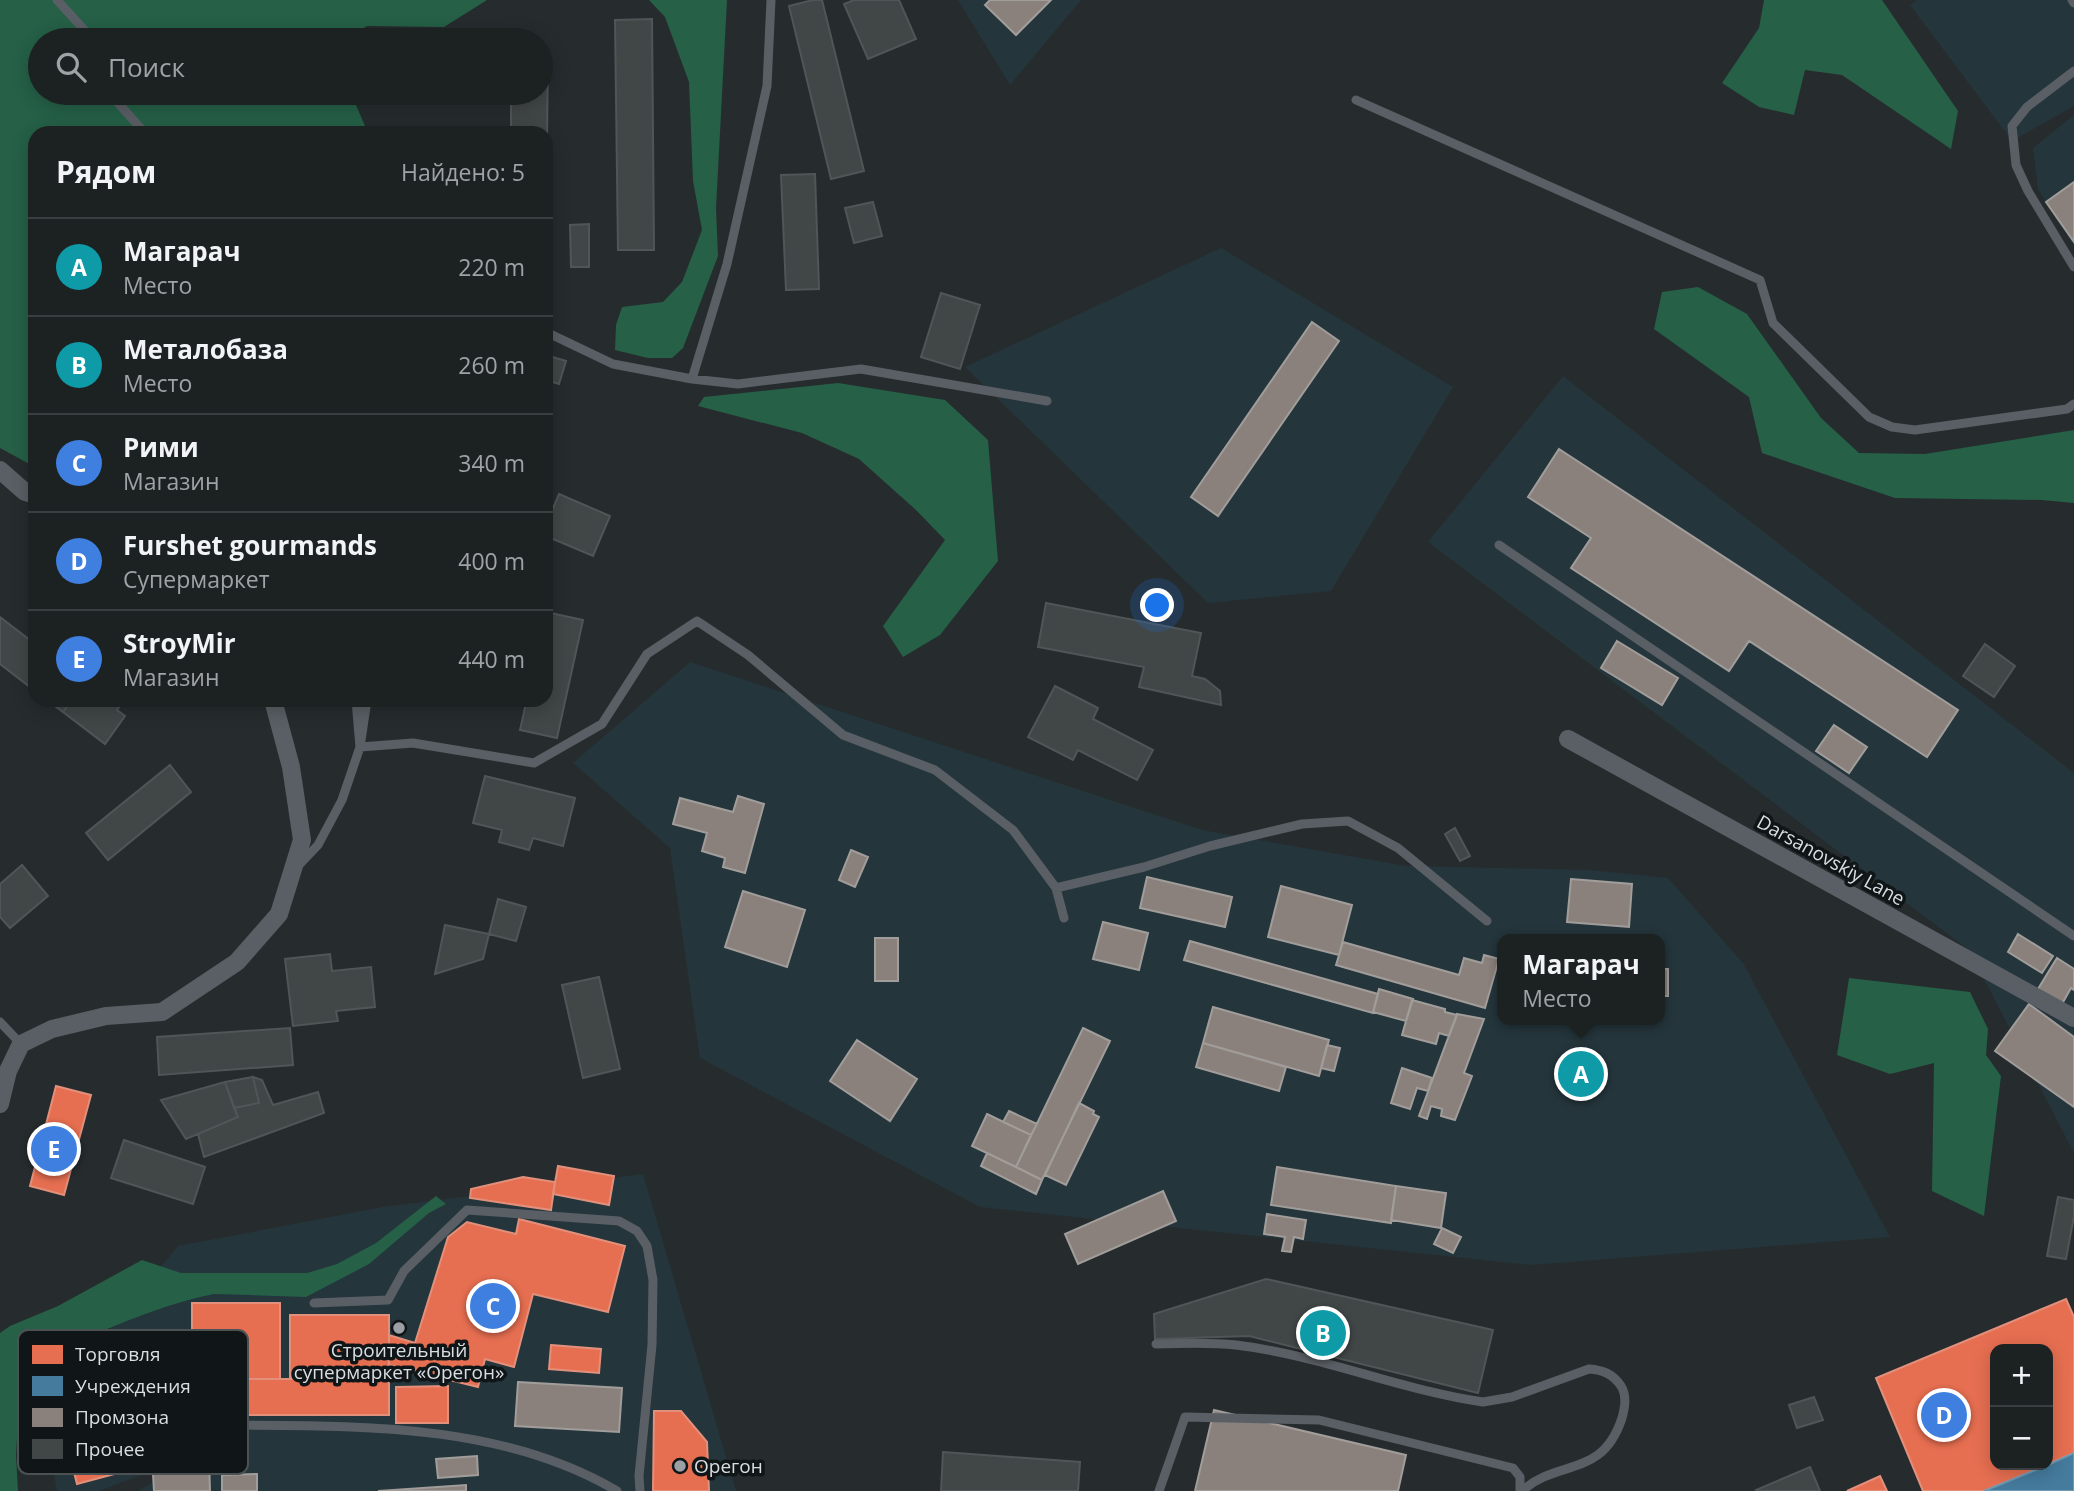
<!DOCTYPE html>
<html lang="ru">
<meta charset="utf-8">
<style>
:root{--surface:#1c2122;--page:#292e2f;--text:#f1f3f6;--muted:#a0a3a5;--line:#3a3e40;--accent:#db2777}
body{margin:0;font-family:"Open Sans",sans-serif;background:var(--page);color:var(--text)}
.controls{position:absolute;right:21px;bottom:21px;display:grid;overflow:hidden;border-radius:14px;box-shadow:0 4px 18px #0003}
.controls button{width:63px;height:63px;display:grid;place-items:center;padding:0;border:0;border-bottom:2px solid var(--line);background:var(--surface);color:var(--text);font:35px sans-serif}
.you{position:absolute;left:1158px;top:606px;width:24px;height:24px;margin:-18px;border:5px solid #fff;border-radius:50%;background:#1a73e8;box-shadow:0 0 0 10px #1a73e833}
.badge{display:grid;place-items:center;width:46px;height:46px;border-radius:50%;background:var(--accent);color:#fff;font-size:23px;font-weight:700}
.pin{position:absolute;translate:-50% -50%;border:4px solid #fff;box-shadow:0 2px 7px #0006}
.popup{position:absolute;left:1497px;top:934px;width:168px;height:91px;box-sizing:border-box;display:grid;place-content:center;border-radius:14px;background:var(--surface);filter:drop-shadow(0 2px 5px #0005);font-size:23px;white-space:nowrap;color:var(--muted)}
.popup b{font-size:26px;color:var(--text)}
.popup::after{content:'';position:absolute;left:50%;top:100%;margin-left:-14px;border:14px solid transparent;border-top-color:var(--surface)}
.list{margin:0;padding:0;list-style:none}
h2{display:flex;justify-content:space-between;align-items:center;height:91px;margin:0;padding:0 28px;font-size:30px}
h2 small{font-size:23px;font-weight:400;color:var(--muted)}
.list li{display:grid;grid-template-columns:46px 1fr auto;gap:21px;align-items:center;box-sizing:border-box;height:98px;padding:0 28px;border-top:2px solid var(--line)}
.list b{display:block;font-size:26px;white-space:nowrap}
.list p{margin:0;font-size:23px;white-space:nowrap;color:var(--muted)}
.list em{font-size:23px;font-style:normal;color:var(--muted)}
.icon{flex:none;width:38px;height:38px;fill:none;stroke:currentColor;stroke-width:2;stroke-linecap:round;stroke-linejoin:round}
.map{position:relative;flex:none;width:2074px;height:1491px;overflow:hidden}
.search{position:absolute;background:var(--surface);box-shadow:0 4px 18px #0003;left:28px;top:28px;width:525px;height:77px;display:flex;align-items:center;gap:18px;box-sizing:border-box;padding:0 24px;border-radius:38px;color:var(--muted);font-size:26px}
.panel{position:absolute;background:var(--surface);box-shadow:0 4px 18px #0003;left:28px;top:126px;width:525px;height:581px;border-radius:21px}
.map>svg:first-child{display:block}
.built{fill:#24353b;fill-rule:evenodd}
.forest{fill:#256047}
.shops{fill:#e76f51;stroke:#e2907c;stroke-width:2}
.public{fill:#457b9d;stroke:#7199b2;stroke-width:2}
.industry{fill:#8a817c;stroke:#a19d9b;stroke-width:2}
.building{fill:#414647;stroke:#505657;stroke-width:2}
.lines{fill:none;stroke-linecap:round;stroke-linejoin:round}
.lane{stroke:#5a5f65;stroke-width:9}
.street{stroke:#5a5f65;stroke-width:18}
.poi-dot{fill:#9aa0a3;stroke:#101517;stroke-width:2.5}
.labels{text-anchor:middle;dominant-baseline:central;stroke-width:7;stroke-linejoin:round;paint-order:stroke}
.street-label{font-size:19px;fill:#d8dee2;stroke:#101517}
.poi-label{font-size:19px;fill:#d8dee2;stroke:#101517}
.key{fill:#101517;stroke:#4c5154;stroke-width:2}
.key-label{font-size:19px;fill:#d8dee2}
</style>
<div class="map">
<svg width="2074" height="1491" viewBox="0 0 2074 1491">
<rect width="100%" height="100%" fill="#262c2e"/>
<path class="built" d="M958,0h123l-71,85z
M1917,0h157v106l-62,35 -102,-136z
M2074,115v131l-36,-57 -5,-41z
M1221,248l232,139 -122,204 -123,12 -243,-236z
M1563,376l511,397v380l-105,-203 -541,-408z
M690,662l512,168 204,36 184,4 78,8 75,85 147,274 -359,28 -551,-58 -280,-149 -30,-210 -97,-85zM1502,939h158v81h-158z
M643,1174l93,317h-598l79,-45 -118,45h-42l-14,-81 135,-164 205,-39z"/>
<path class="forest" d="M0,0h487l-43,27 -77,-1 -24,14h-303v53h307l9,12 12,28h-56l-43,-7 -32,7h-202v240l-3,3 3,18v73l-35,-19z
M649,0h78l-11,208 2,48 -35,92 -11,10h-24l-33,-8 1,-25 6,-18 41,-5 19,-20 20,-52 -9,-49 -4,-99 -24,-65z
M1764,0h118l76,111 -7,38 -109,-74 -37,-5 -11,45 -35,-8 -37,-24 37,-55z
M1698,287l49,27 74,104 38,35 66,1 149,-24v73l-32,-3 -147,-2 -133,-45 -13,-56 -95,-68 8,-37z
M838,383l107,17 43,40 10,121 -58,74 -37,22 -20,-31 62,-86 -29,-30 -57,-51 -57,-26 -104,-27 6,-9z
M1849,978l121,14 18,37 -2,26 15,21 -17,140 -52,-25 2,-128 -44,11 -53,-19z
M436,1196l10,8 -17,9 -60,51 -63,33 -92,-3c-62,12 -134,47 -193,73l-5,88 2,36h-18v-158l10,-7 48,-20 84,-46 39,13h126l30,-9 39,-21z"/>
<path class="shops" d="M56,1086l35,9 -27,100 -34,-9z
M558,1166l56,10 -5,29 -56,-11z
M523,1177l32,5 -4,28 -81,-12 1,-9z
M519,1219l106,27 -17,66 -75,-18 -19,73 -29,-8 -7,28 -89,-22v-30l26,8 33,-106 19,-15 49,12z
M2066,1299l8,18v136l-26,11v-115h-53v116h52l-63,26h-61l-47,-113z
M192,1303h88v76h-33v-38l-55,-1z
M290,1315h99v64h-99z
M126,1330l7,18 -89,33 -7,-17z
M192,1340l12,110 -127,34 -12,-47 87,-29 2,-66z
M551,1345l50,4 -2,24 -50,-4z
M247,1379h142v36h-142z
M448,1386v37h-52v-36z
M25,1392l30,3 -3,32 -29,-2z
M654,1411h27l26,31 2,49h-56z
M1880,1476l7,15h-40z"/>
<path class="public" d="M2074,1453v38h-90l64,-26z"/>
<path class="industry" d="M990,0h61l-35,35 -31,-30z
M2074,182v60l-28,-40z
M1312,322l27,19 -121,175 -27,-19z
M1559,449l399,261 -31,47 -178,-116 -20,30 -158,-103 20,-30 -63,-41z
M1617,641l61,37 -16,27 -61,-37z
M1834,725l33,22 -18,26 -33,-22z
M738,796l26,8 -19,69 -22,-6 2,-9 -23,-7 5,-18 -34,-9 7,-26 53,14z
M851,850l17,7 -13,30 -16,-7z
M1147,877l85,20 -7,30 -85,-19z
M1571,879l61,5 -3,43 -62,-5z
M1281,886l71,19 -13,50 -71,-18z
M743,891l62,19 -18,57 -62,-20z
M1103,922l45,11 -9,37 -46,-11z
M2018,934l35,22 -11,17 -34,-21z
M875,938h23v43h-23z
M1190,941l188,53 -5,19 -189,-53z
M1343,942l116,33 5,-17 18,5 2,-8 15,4 -14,49 -149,-43z
M2057,958l17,11v21l-3,-2 -9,16 -24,-15z
M1660,969h8v27h-8z
M1379,989l34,10 -7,22 -33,-9z
M1412,1000l33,9v3l12,3 -8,21 -10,-3 -3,11 -34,-9z
M2029,1004l45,33v70l-79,-56z
M1213,1007l116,33 -10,36 -116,-33z
M1457,1014l27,5 -20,54 8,3 -17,44 -14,-4 1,-7 -11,-3 -4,13 -8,-3z
M1083,1028l27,13 -68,139 -26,-13z
M857,1040l60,39 -27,42 -60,-40z
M1203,1043l83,24 -7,24 -83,-24z
M1327,1045l13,3 -6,23 -13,-3z
M1402,1068l30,10 -4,13 -11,-3 -7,21 -19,-6z
M1079,1103l15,8 -1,3 6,3 -33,68 -21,-10z
M1009,1111l28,13 -6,11 -28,-13z
M987,1114l44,21 -15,32 -44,-21z
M987,1153l55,27 -6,14 -55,-28z
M1277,1167l119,19 -5,37 -120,-18z
M1396,1186l50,7 -5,35 -50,-8z
M1163,1191l13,30 -98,43 -13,-30z
M1267,1214l39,6 -3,19 -9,-2 -3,15 -9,-1 3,-14 -21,-3z
M1442,1228l19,9 -8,16 -19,-9z
M518,1382l104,6 -3,44 -104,-6z
M1214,1410l192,45 -8,36h-203z
M477,1456l1,19 -40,3 -2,-19z
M209,1458l1,33h-56l-1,-17 36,-1 -1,-14z
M257,1474v17h-35v-16z
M466,1485v6h-88z"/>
<path class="building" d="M813,0h9l42,171 -33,8 -42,-173z
M854,0h45l17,39 -48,20 -24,-55z
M652,19l2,231h-36l-3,-230z
M541,55h7l-1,84 -1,-6h-35v-40h30z
M815,174l4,115 -33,1 -5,-115z
M546,178h2l1,79h-3z
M873,202l9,34 -28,7 -9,-35z
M589,224v43h-18l-1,-42z
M941,293l39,12 -20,64 -39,-12z
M546,355l20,6 -7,23 -13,-4z
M559,494l51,22 -17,40 -47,-20v-11z
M1046,603l155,30 -9,43 13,3 15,12 1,14 -82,-18 5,-20 -106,-20z
M546,612l37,8 -26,118 -37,-8 6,-27 -10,-2 30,-1z
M0,617l35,27v47l-35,-27z
M1985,644l30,22 -21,31 -31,-21z
M1055,686l43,22 -5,11 60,31 -16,30 -59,-30 -5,10 -45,-23z
M47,700h25l-9,12z
M72,700h52l-7,10 8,6 -20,28 -42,-32z
M170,765l21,27 -83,68 -22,-27z
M485,776l90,22 -12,48 -30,-8 -4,12 -30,-8 3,-12 -29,-7z
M1455,828l15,28 -10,5 -15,-27z
M22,865l26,31 -38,32 -10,-11v-33z
M498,899l28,8 -10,34 -27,-7z
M445,925l44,9 -6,25 -48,15z
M330,954l2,17 39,-4 4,40 -39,4 2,10 -45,5 -8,-67z
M599,977l21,92 -37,9 -21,-93z
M290,1028l3,37 -134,10 -2,-38z
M253,1077l6,26 -25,5 -9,-26z
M253,1077l9,3 11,25 45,-13 6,21 -120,44 -6,-23 40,-17 -4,-9 25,-5z
M225,1082l13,35 -52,22 -25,-39z
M124,1140l81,27 -12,37 -82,-26z
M2058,1197l16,3v16l-8,43 -19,-3z
M1266,1279l227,51 -15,63 -229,-57 -94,3 -1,-25z
M1814,1397l9,23 -26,8 -8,-23z
M943,1452l137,10 -2,29h-137z
M1810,1467l10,24h-63l-1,-1z"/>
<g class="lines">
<path class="lane" d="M57,0l30,33 2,7
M2072,0l2,3
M2074,71l-47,36 -15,19 4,39 12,26 46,76
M109,93l36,40
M1356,100l404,180 13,43 96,94 23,10 23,3 152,-21 7,-5
M546,332l67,32 79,15 46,5 123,-15 186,32
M692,379l35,-115 40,-178 4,-86
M1499,545l575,391
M356,700l4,47 53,-4 121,20 68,-39 45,-70 50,-33 51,34 95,80 92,35 78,60 43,58 8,30
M298,866l20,-21 24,-45 18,-53 7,-47
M1056,888l88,-21 66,-21 92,-22 46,-3 50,27 89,73
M0,1022l21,22
M314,1303l74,-3 16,-29 63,-61 152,11 18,10 10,15 6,34 -1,65 -13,131 1,15
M1156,1344c27,-1 54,-2 80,1 84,10 164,45 247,57l29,-5 77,-28c14,1 24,5 32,17 6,10 4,21 1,32 -20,61 -63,40 -100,73
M223,1358l3,67c131,1 274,-3 391,66
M1159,1491l26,-74 134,3 194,48 7,9v14"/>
<path class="street" d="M0,470l25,22 10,3
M1568,739l506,279
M0,1104l8,-33 13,-27 31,-15 54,-13 56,-4 75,-50 42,-48 23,-74 -11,-73 -18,-67"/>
</g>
<g class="poi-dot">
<circle cx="399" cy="1328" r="7"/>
<circle cx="680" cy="1466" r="7"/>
</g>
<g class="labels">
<g class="street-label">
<text transform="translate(1831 860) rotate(29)">Darsanovskiy Lane</text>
</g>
<g class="poi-label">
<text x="399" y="1350">Строительный<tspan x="399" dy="22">супермаркет «Орегон»</tspan></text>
<text x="694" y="1466" text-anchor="start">Орегон</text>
</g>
</g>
<rect x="18" y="1330" width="230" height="144" rx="10" class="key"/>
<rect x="32" y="1345" width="31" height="19" fill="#e76f51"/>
<rect x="32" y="1376" width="31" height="20" fill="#457b9d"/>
<rect x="32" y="1408" width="31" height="19" fill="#8a817c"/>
<rect x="32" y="1439" width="31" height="20" fill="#414647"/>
<g class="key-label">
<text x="75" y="1361">Торговля</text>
<text x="75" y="1393">Учреждения</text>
<text x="75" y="1424">Промзона</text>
<text x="75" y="1456">Прочее</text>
</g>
</svg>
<div class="controls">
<button>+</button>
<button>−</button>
</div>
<div class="you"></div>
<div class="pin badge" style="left:1581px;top:1074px;background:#0f9aa8">A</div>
<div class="popup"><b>Магарач</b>Место</div>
<div class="pin badge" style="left:1323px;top:1333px;background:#0f9aa8">B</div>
<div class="pin badge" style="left:493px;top:1306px;background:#3f7fe0">C</div>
<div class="pin badge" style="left:1944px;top:1415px;background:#3f7fe0">D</div>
<div class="pin badge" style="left:54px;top:1149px;background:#3f7fe0">E</div>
<div class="search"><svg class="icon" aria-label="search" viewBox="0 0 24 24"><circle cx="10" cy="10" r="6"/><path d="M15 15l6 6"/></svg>Поиск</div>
<section class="panel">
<h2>Рядом<small>Найдено: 5</small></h2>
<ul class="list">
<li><span class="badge" style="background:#0f9aa8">A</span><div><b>Магарач</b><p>Место</p></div><em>220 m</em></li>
<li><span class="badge" style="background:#0f9aa8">B</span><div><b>Металобаза</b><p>Место</p></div><em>260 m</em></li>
<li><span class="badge" style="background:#3f7fe0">C</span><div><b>Рими</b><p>Магазин</p></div><em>340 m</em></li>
<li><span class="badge" style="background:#3f7fe0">D</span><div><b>Furshet gourmands</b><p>Супермаркет</p></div><em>400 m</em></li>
<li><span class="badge" style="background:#3f7fe0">E</span><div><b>StroyMir</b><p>Магазин</p></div><em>440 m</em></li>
</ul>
</section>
</div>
